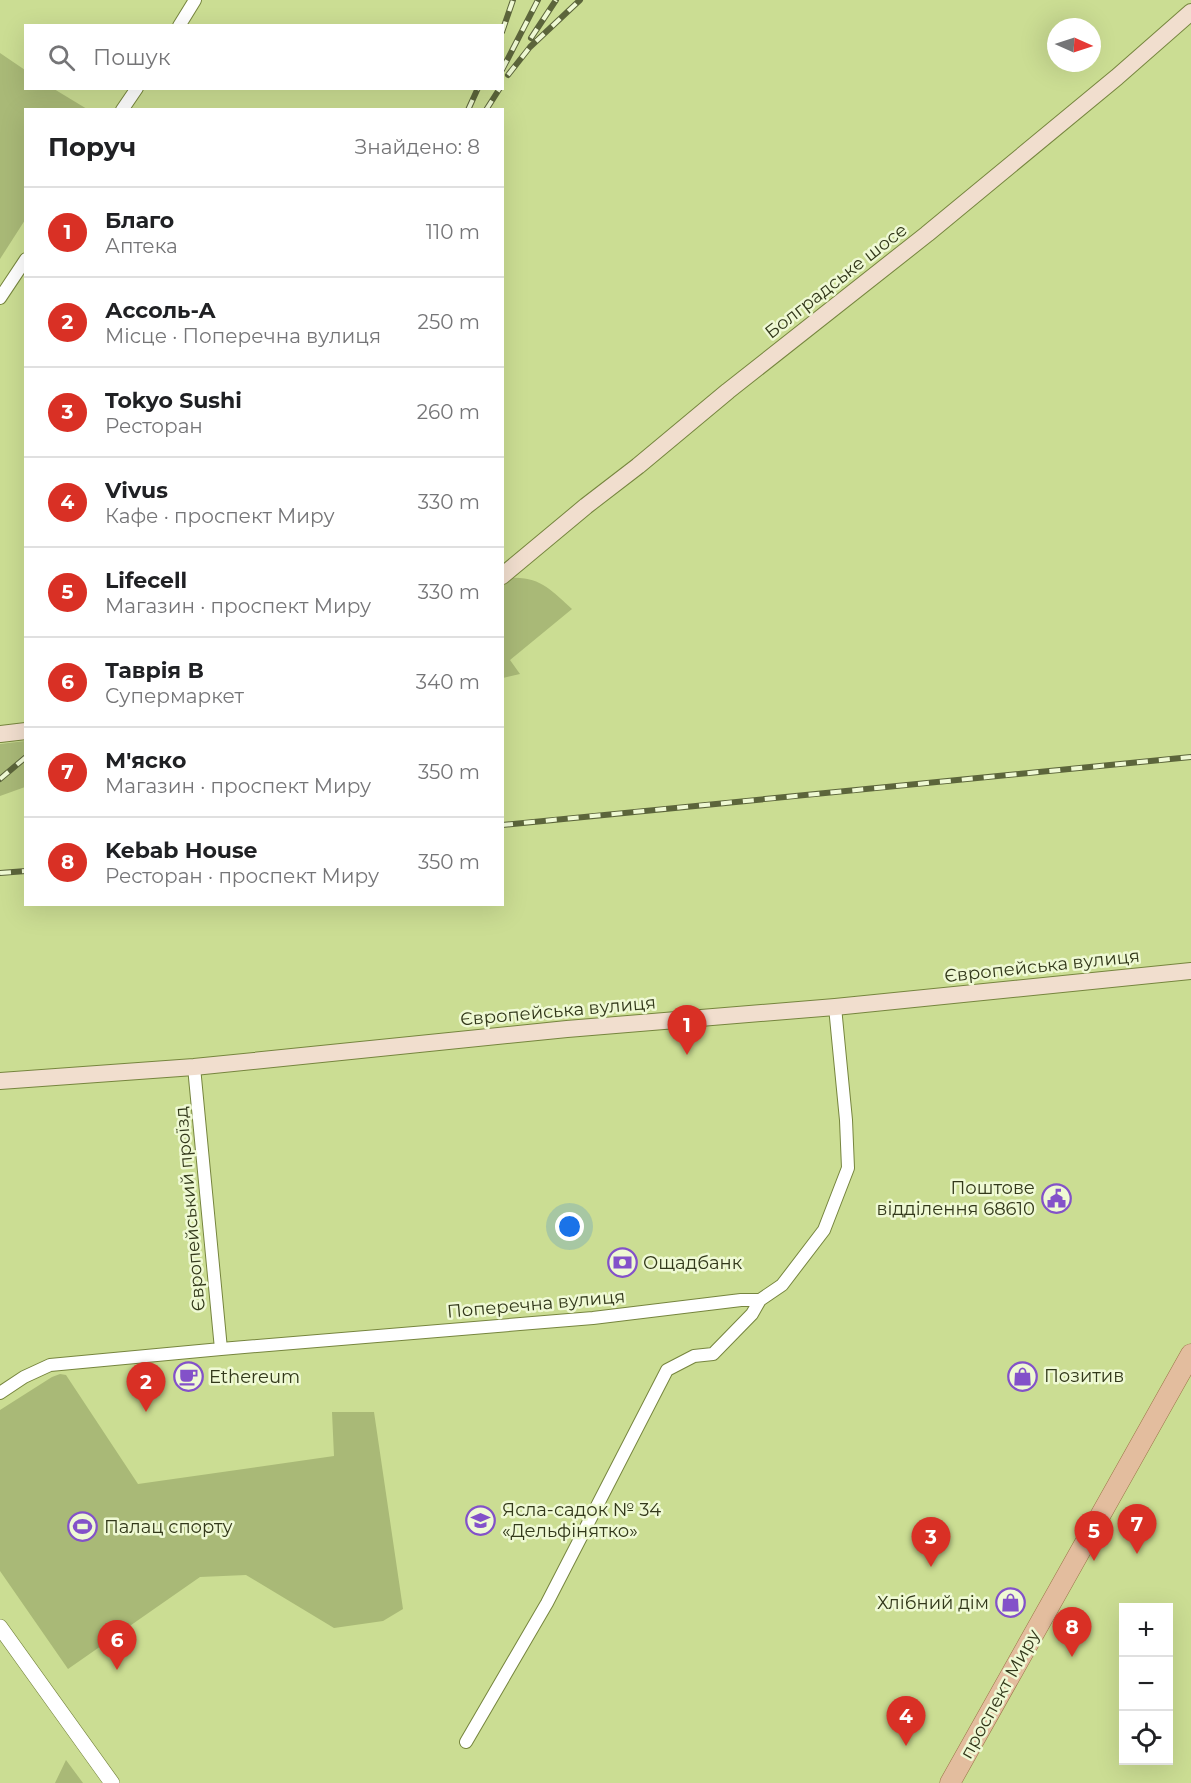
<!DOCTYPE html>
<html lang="uk">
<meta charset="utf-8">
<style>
:root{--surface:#fff;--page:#f6f6f6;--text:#202124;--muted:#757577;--line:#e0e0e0;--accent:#d93025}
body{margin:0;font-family:Montserrat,sans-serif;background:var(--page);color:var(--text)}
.controls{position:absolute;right:18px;bottom:18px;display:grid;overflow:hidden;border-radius:0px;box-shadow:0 6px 24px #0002}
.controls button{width:54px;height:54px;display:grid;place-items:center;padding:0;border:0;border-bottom:2px solid var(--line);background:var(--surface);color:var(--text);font:30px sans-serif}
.compass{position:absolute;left:1047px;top:18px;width:54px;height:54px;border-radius:50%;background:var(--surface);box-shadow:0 6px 24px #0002;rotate:93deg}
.you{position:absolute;left:570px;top:1227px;width:21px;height:21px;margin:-15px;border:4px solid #fff;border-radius:50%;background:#1a73e8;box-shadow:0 0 0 9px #1a73e833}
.badge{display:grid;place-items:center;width:39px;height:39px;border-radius:50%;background:var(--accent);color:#fff;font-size:20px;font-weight:700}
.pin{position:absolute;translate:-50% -50px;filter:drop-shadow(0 2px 3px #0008)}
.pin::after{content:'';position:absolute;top:32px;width:21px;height:18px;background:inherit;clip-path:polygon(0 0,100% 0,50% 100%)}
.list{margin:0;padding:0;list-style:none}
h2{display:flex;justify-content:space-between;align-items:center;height:78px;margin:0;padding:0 24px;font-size:26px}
h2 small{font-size:20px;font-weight:400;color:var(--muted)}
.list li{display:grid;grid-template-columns:39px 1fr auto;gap:18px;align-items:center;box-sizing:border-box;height:90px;padding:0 24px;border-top:2px solid var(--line)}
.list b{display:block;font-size:22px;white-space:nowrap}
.list p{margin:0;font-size:20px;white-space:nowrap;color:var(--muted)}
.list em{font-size:20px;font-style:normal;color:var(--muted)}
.icon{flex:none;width:33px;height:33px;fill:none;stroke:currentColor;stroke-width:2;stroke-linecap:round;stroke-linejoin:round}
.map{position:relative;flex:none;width:1191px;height:1783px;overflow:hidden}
.search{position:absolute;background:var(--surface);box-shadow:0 6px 24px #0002;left:24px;top:24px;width:480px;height:66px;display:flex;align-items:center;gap:15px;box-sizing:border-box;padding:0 21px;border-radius:0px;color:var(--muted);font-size:22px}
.panel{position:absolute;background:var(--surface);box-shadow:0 6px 24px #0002;left:24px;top:108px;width:480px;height:798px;border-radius:0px}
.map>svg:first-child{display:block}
.green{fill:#a9b977}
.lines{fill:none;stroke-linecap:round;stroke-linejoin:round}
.minor-casing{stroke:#76853e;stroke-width:14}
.tertiary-casing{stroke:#76853e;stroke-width:16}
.secondary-casing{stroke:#76853e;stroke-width:18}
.primary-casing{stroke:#997246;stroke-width:21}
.minor{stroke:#fff;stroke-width:12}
.tertiary{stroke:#fff;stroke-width:15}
.secondary{stroke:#f1dece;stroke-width:16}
.primary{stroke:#e3bd9e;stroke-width:20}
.rail-casing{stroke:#5c653b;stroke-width:6}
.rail{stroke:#eff9d4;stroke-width:4;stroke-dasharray:11;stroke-linecap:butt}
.labels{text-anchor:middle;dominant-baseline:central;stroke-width:5;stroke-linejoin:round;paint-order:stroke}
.street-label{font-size:18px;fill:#32381a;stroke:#eff9d4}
.poi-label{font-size:18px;fill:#32381a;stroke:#eff9d4;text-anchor:start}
</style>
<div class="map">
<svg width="1191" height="1783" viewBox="0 0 1191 1783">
<rect width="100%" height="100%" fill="#cbdd93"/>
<path class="green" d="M0,53l25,17 1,18 28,1 33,20 -61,1 -1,110 -25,39z
M510,578c30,-2 42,13 62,31l-62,51 10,14 -17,4v-94z
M25,741v46l-25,9v-52z
M60,1374l6,1 72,109 196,-28 -2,-44h42l29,197 -20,12 -49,7 -88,-53 -46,2 -132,92 -68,-98v-161l52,-33z
M66,1760l17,23h-28z"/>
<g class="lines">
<defs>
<path id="minor" d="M179,26l16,-26
M122,110l15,-22
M0,298l26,-39
M194,1067l27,282
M0,1393l24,-16 26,-12 171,-16 372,-31 148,-18h19l22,-15 42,-55 24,-62 -2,-48 -11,-113
M466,1742l81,-139 120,-233 27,-14 19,-2 39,-40 8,-14"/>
<path id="tertiary" d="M0,1627l112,156"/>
<path id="secondary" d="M502,576l84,-70 52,-40 90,-75 199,-157 190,-157 74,-65
M0,734l26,-3
M0,1081l194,-14 373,-38 268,-22 356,-36"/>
<path id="primary" d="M950,1783l241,-429"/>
</defs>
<use href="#minor" class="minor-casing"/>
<use href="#tertiary" class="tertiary-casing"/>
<use href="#secondary" class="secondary-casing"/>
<use href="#primary" class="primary-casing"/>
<use href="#minor" class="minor"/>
<use href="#tertiary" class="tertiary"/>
<use href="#secondary" class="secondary"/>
<use href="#primary" class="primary"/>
<defs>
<path id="rail" d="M502,32l11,-32
M531,38l25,-38
M502,70l36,-70
M508,75l22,-28 50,-47
M468,110l10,-22
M486,110l14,-22
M0,779l26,-22
M502,825l689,-68
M0,873l26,-2"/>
</defs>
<use href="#rail" class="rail-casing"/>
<use href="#rail" class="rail"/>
</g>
<defs>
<symbol id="civic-ring" viewBox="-11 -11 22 22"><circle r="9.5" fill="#eff9d4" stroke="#8351c9" stroke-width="1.5"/><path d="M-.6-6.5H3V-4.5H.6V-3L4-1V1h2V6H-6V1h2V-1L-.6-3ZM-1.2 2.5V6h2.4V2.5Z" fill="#8351c9"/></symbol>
<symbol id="bank-ring" viewBox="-11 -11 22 22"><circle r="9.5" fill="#eff9d4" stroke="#8351c9" stroke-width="1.5"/><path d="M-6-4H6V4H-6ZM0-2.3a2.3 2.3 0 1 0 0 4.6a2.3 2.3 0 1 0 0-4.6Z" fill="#8351c9"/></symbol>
<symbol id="shop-ring" viewBox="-11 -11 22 22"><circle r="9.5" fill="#eff9d4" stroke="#8351c9" stroke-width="1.5"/><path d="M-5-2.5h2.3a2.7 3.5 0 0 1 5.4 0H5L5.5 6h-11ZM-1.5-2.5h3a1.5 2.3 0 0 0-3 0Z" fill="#8351c9"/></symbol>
<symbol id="cafe-ring" viewBox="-11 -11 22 22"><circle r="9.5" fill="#eff9d4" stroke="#8351c9" stroke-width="1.5"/><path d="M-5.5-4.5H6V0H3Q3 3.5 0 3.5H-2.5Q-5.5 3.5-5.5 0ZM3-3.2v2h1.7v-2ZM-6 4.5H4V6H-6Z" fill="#8351c9"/></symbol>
<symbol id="school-ring" viewBox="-11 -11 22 22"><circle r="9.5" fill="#eff9d4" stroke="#8351c9" stroke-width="1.5"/><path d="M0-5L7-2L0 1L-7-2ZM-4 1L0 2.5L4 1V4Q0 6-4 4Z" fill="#8351c9"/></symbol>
<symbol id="stadium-ring" viewBox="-11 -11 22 22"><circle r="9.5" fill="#eff9d4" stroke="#8351c9" stroke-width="1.5"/><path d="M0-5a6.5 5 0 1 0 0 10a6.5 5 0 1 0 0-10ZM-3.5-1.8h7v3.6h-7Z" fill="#8351c9"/></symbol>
</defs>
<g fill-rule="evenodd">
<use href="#civic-ring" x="1040" y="1182" width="33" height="33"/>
<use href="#bank-ring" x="606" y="1246" width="33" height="33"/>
<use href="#shop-ring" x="1006" y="1360" width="33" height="33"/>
<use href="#cafe-ring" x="172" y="1360" width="33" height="33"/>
<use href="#school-ring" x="464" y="1504" width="33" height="33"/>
<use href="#stadium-ring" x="66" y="1510" width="33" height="33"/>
<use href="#shop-ring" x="994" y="1586" width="33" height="33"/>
</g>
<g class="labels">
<g class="street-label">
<text transform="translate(836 281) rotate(-38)">Болградське шосе</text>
<text transform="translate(1042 966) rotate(-6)">Європейська вулиця</text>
<text transform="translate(558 1011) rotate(-5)">Європейська вулиця</text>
<text transform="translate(190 1209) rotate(-95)">Європейський проїзд</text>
<text transform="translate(536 1304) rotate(-5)">Поперечна вулиця</text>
<text transform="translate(1000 1694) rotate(-61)">проспект Миру</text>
</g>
<g class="poi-label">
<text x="1035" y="1188" text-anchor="end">Поштове<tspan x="1035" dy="21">відділення 68610</tspan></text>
<text x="643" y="1263">Ощадбанк</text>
<text x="1044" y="1376">Позитив</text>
<text x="209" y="1377">Ethereum</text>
<text x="502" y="1510">Ясла-садок № 34<tspan x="502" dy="21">«Дельфінятко»</tspan></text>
<text x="104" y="1527">Палац спорту</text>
<text x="989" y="1603" text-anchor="end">Хлібний дім</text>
</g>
</g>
</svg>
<div class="controls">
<button>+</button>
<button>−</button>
<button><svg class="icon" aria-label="locate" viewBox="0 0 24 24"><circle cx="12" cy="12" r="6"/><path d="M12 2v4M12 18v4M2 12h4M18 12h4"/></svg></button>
</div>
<svg class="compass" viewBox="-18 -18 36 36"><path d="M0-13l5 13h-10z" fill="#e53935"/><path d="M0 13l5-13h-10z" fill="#757577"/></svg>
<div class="you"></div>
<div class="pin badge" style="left:687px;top:1055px">1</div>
<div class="pin badge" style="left:146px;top:1412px">2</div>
<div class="pin badge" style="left:931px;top:1567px">3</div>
<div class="pin badge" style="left:906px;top:1746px">4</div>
<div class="pin badge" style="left:1094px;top:1561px">5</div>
<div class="pin badge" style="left:117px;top:1670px">6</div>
<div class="pin badge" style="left:1137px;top:1554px">7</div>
<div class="pin badge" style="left:1072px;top:1657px">8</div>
<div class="search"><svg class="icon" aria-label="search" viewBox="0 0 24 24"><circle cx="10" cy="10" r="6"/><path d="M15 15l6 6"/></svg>Пошук</div>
<section class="panel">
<h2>Поруч<small>Знайдено: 8</small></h2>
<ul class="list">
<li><span class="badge">1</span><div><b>Благо</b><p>Аптека</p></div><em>110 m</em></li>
<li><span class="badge">2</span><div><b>Ассоль-А</b><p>Місце · Поперечна вулиця</p></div><em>250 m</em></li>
<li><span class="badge">3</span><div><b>Tokyo Sushi</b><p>Ресторан</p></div><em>260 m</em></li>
<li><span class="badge">4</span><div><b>Vivus</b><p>Кафе · проспект Миру</p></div><em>330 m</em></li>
<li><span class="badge">5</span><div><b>Lifecell</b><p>Магазин · проспект Миру</p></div><em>330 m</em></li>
<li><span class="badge">6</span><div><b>Таврія В</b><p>Супермаркет</p></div><em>340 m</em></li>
<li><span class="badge">7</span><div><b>М'яско</b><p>Магазин · проспект Миру</p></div><em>350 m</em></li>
<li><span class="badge">8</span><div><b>Kebab House</b><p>Ресторан · проспект Миру</p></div><em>350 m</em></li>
</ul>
</section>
</div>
